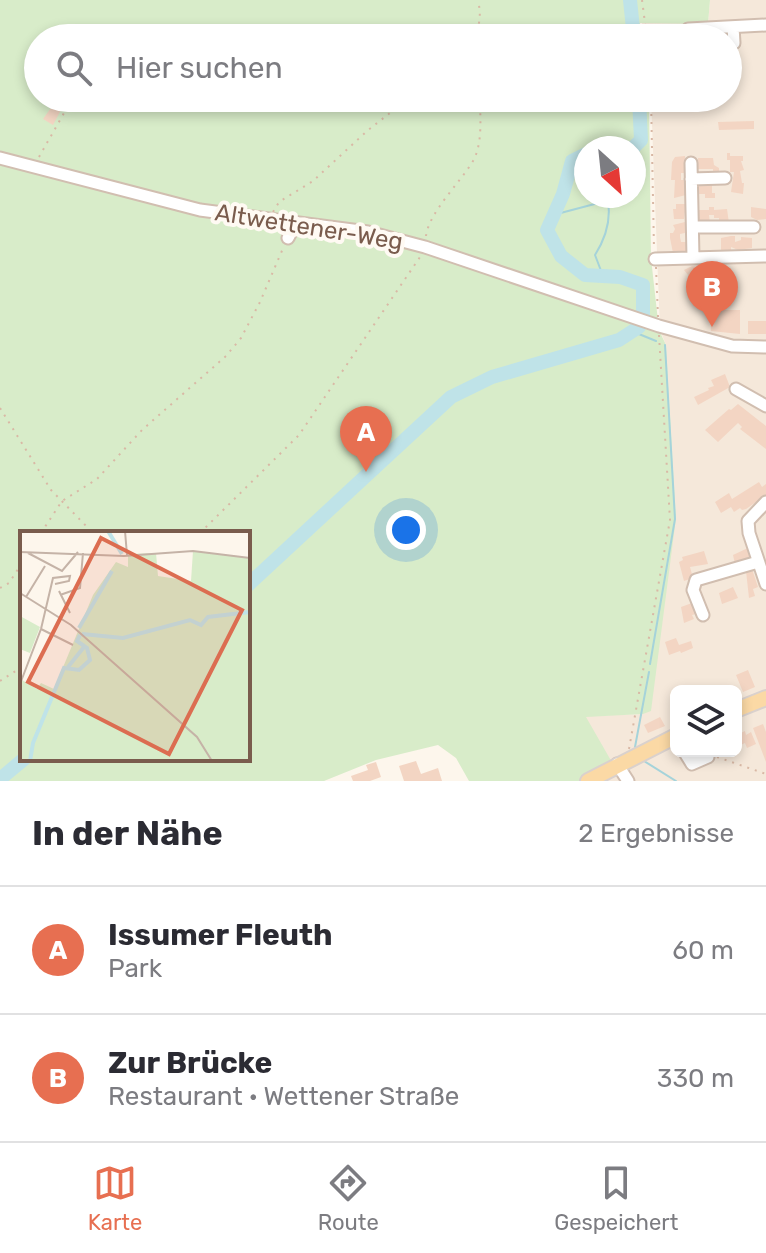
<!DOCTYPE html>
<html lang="de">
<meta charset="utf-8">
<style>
:root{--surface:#fff;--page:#f2f2f3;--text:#2b2b33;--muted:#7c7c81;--line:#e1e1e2;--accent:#e76f51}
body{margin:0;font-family:Rubik,sans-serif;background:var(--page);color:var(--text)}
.controls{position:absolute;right:24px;bottom:24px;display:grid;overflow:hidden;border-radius:12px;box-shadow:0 4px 12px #0003}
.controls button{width:72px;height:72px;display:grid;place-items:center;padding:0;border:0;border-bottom:2px solid var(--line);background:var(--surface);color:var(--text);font:40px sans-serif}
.compass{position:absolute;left:574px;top:136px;width:72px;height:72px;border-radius:50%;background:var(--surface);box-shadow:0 4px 12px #0003;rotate:153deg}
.you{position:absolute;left:406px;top:530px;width:28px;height:28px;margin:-20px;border:6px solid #fff;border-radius:50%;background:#1a73e8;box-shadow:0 0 0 12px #1a73e833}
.badge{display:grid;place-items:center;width:52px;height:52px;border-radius:50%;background:var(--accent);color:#fff;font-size:26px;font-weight:700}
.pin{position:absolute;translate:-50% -66px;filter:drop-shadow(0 2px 4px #0008)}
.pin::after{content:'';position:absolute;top:42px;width:28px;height:24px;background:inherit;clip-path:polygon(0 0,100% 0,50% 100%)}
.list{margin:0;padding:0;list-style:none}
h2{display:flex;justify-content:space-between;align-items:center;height:104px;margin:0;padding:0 32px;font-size:34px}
h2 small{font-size:26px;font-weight:400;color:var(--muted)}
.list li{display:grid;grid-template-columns:52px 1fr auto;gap:24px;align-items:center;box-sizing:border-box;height:128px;padding:0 32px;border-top:2px solid var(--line)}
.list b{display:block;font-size:30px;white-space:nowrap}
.list p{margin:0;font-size:26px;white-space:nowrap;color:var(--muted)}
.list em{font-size:26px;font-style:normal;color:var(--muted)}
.icon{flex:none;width:44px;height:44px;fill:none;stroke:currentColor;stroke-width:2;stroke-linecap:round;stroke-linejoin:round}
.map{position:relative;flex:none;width:766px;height:781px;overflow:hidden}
.search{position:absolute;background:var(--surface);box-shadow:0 4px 12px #0003;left:24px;right:24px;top:24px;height:88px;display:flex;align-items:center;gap:20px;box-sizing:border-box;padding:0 28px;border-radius:44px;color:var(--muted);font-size:30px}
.sheet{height:360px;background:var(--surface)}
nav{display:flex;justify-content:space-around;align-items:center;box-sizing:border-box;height:112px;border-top:2px solid var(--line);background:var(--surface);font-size:22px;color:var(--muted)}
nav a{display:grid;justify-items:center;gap:4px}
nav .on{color:var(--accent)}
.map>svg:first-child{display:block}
.residential{fill:#f5e8da;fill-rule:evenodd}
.green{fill:#d8ecc9;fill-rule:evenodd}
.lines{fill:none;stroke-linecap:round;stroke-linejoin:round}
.stream{stroke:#a5d3da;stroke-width:2}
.river{stroke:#bfe3e8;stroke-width:14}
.building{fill:#f3d5c3}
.minor-casing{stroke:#d1beb0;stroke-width:15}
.major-casing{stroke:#dad1cd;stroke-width:18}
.path{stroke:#d9b8a5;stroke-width:2;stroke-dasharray:2 6;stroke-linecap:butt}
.minor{stroke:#fff;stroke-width:11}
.major{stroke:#fbd9a5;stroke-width:14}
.labels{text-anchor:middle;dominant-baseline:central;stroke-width:8;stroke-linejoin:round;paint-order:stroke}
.street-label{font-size:24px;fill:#7a5c4d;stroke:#fffaf3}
.inset-river{fill:none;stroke:#bfe3e8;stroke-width:4}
.inset-road{fill:none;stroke:#c5b3a7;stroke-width:2}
.view{fill:#dc6d51;fill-opacity:0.15;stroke:#dc6d51;stroke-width:4}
.inset-edge{fill:none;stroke:#7a5c4d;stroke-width:4}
</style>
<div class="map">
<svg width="766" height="781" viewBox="0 0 766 781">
<rect width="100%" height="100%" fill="#fdf6ec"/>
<path class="residential" d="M710,0h56v781h-165l-16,-65 58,-2 33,-196 -10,-173 -6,-15 -9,-232h77v-60h-84l-2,-15 66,1zM676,691h60v60h-60z"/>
<path class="green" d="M0,0h710l-2,24 -68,-1 2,15h-604v60h611l2,160 8,72 7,15 10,173 -25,193 -8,3 -57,3 31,54 -19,10h-129l-13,-23 -18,-13 -62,15 -52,21h-324zM586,148h48v48h-48zM22,533h226v226h-226z"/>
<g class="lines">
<path class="stream" d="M553,215l53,-14
M603,276l-8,-21c12,-19 17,-38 12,-59
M634,332l22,9
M650,664l25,-145 -10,-174
M635,747l14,-75
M644,761l32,20"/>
<path class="river" d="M630,0l4,38
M633,148l8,-8 -2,-42
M586,154l-14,7 -9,33 -16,36 14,26 24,19 35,2 23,8v31
M248,585l203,-188 41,-20 127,-37 20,-13
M0,779l24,-20"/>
</g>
<path class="building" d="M729,29v9h-36v-8z
M53,105l8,5 -8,15 -10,-6z
M754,121v8l-35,1 -1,-8z
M727,153h3v3h13v5h-2l3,9 -4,1 2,12h2l-1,11 -12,-2 3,-20h-4v-12h-3z
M685,156v17h-4v7h3l2,15 -12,3 1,-18h-4l1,-18 3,-5z
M698,158h15l1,7 5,3v6h-6v-5h-15z
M712,184v9h3v5h-10v-4h-7v-9z
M676,204h10l-2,15h-10l-1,-10h3z
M709,207h5v3l13,-1 2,14h-10v-5h-5v-3h-5l1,8h-11v-13h10z
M751,207l15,2v10l-9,1 -6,-3z
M685,222v11l-5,1v3l1,5h6v11h-14l-3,-15v-5h3l2,-4 -2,-4z
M731,236h4v6l6,-2v-3l11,1v10l-14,2 -7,-3v3h-10v-12z
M712,265l8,1v7h7l-1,6 -18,1v-10h3z
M692,266l7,1 2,7 -5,1 1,10h-9v-10l-4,-5z
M723,286v3h5v4h-5v17h17v24l-29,-3 -2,-44z
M748,321h18v13h-18z
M725,374l5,13 -32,18 -4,-8 15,-7 -1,-2 6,-2 -3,-6z
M738,404l28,22v23l-26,-20 2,-2 -4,-4 -20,19 -13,-12 24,-21 2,1z
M759,482l3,5 4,-3v11l-20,14 -4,1 -2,-2 -6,4 -3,-5 -10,6 -6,-11 14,-9 3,6z
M750,547l3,12 -18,5 -2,-9z
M704,551l4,13 -18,3 3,11 -9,3 -5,-19 4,-2 -1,-3z
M752,569l6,18 -5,2 2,7 -6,2 -3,-27z
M733,587l5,11 -16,6 -3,-11z
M692,603l4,11 -4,1 2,4 -10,4 -3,-16z
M676,638l3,7 12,-4 2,7 -12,5 -1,-2 -11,4 -4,-13z
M748,670l7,17 -12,5 -7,-17z
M660,717l5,9 -17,7 -4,-8z
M763,724l3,8v30l-13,-34z
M745,731l1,4 5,-3 5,12 -9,4 -2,-5 -9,4v-12z
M416,761l5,13 17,-6 4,13h-38l-5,-15z
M376,762l5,15 -11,4h-17l-2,-5 17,-6 -2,-5z"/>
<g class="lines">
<defs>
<path id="minor" d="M733,27l1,16
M688,29l78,-4
M0,158l200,52 168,22 57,15 234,79 73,20 34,1
M691,163l2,94
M691,179l34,-1
M693,227h61
M288,238l8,-15
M655,259l111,-3
M736,389l30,17
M766,502l-18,19 1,12 17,51
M703,615l-10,-25 3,-10 62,-18
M684,751l8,13 16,-7 -2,-6
M617,764l11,17"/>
<path id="major" d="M736,710l30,-12
M588,781l88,-45"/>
</defs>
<use href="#minor" class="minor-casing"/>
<use href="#major" class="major-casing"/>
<path class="path" d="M642,0l5,38
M479,31l3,7
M472,38c9,-12 9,-24 6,-38
M651,98l3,151
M39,157l29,-51
M273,212l6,-10 34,-21 54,-50 42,-33
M426,236c3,-24 34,-53 47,-75 10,-18 7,-43 7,-63
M656,267l2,50
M0,408l51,82 42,43
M41,533l21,-32 35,-22 45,-49 84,-74 15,-18 19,-36 24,-56
M200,533l99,-98 121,-178
M0,588l9,-5 13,-20
M0,681l22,-14
M629,749l41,-229 -11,-185
M717,757l49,17"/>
<use href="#minor" class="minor"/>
<use href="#major" class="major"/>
</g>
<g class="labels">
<g class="street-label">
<text transform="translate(309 227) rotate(9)">Altwettener-Weg</text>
</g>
</g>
<g transform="translate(20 531)">
<rect width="230" height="230" fill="#fdf6ec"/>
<path d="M173,20l57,7v203h-230l2,-81 15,9 4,-6 13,6 39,-94 23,-33 12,5v-13l28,-1 2,23 33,5zM0,85l20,11 -10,26 -10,-4z" fill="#d8ecc9"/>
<path class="inset-river" d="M88,0l14,23M59,97l33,-57M62,103l41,4 67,-18 11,5 7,-8 42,-5M48,136l16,-20M10,230l3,-18 31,-75 15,2 11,-10 -3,-12 -10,-7 3,-6"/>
<path class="inset-road" d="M105,0l2,24M0,21l104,4 69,-5 57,7M8,22l34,18 16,-19M39,60l11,22M0,62l51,32 126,112 15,24M40,64l20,-7 3,-35M6,66l19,-31M21,98l32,16M0,153l21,-55 12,-51 17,-2 -1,5 -14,3"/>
<path class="view" d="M81,7l141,72 -73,144 -141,-72z"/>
<rect width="230" height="230" class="inset-edge"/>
</g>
</svg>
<div class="controls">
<button><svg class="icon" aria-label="layers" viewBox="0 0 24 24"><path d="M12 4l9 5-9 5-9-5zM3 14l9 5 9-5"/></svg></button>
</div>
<svg class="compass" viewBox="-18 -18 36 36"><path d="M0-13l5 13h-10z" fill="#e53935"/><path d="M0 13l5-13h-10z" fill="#7c7c81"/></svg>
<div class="you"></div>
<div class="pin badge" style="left:366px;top:472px">A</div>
<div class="pin badge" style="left:712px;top:327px">B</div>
<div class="search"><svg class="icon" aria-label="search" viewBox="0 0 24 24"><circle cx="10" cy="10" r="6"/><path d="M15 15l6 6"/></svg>Hier suchen</div>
</div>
<section class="sheet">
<h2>In der Nähe<small>2 Ergebnisse</small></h2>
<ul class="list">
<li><span class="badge">A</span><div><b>Issumer Fleuth</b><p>Park</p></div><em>60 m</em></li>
<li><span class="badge">B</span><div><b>Zur Brücke</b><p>Restaurant · Wettener Straße</p></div><em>330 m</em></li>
</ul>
</section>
<nav>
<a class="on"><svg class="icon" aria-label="map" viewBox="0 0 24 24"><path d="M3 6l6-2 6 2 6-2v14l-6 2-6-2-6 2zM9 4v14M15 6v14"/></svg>Karte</a>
<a><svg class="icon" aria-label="directions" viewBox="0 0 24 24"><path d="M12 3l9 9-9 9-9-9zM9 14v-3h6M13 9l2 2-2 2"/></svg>Route</a>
<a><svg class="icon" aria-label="saved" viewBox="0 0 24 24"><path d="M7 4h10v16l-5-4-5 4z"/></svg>Gespeichert</a>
</nav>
